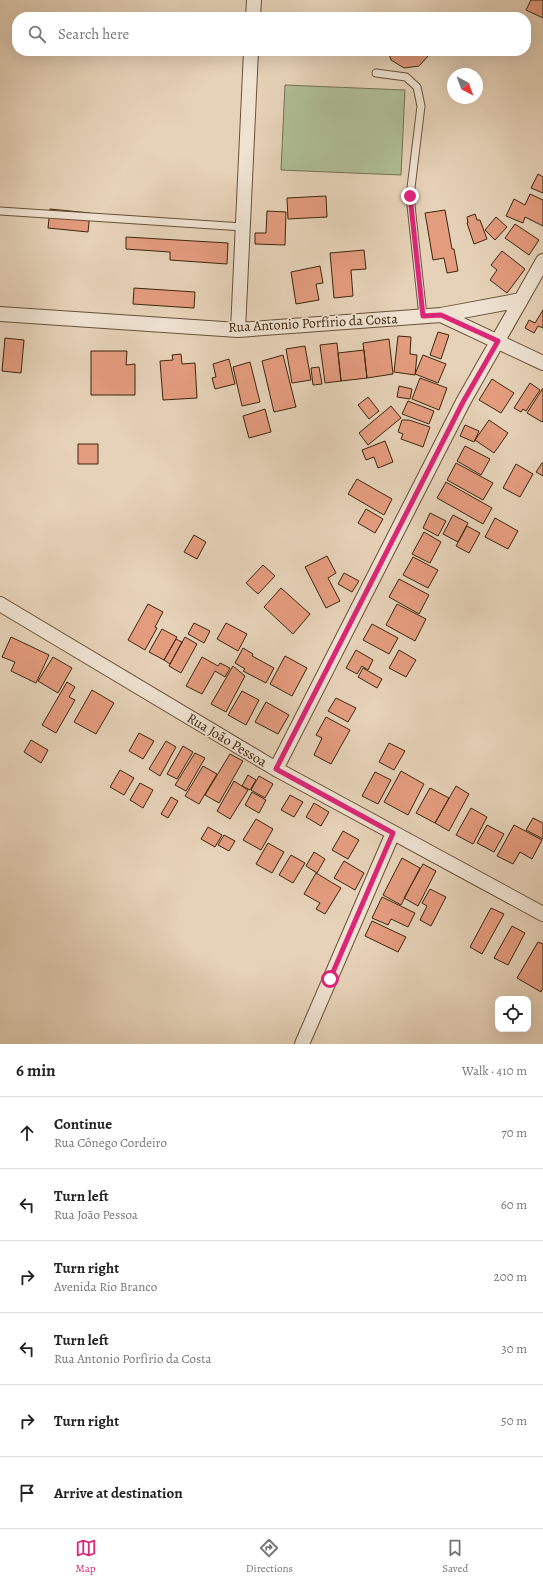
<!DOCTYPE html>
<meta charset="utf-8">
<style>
:root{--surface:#fff;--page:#f6f6f6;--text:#222;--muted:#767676;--line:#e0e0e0;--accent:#db2777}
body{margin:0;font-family:Alegreya,serif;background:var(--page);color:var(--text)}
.controls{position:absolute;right:12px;bottom:12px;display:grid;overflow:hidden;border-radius:8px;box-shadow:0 4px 16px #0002}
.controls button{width:36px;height:36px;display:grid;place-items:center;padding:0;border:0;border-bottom:1px solid var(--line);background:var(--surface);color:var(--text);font:20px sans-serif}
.compass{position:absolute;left:447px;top:68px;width:36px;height:36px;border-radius:50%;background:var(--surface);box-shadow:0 4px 16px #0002;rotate:139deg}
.stop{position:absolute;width:12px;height:12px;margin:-9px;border:3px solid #db2777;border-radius:50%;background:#fff}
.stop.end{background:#db2777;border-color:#fff;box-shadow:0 1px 4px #0008}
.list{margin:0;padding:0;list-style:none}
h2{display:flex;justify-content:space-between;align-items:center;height:52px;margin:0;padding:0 16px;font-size:17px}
h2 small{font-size:13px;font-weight:400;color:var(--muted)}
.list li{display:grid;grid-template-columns:26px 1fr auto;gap:12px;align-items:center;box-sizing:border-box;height:72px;padding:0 16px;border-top:1px solid var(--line)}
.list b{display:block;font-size:15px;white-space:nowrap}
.list p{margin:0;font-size:13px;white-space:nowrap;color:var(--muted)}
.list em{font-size:13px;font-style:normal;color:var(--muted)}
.icon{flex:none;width:22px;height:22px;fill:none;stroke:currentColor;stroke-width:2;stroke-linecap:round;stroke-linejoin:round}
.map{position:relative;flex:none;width:543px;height:1044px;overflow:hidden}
.search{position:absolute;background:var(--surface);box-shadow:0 4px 16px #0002;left:12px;right:12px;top:12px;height:44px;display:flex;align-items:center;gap:10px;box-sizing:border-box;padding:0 14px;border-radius:16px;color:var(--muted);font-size:15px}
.sheet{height:484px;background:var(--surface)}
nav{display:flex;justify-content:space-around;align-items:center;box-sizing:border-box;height:56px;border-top:1px solid var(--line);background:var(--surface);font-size:11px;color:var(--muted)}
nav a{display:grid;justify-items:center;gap:2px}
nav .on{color:var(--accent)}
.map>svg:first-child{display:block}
.green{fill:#aebd94;stroke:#767250}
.building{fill:#e49c7f;stroke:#3d270d}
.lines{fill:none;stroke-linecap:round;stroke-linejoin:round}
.service-casing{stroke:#675238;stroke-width:9}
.minor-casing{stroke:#675238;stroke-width:16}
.service{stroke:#efe2d1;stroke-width:7}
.minor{stroke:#efe2d1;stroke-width:14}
.route{stroke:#db2777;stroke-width:5}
.labels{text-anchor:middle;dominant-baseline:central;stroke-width:3.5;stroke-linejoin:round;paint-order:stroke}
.street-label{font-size:14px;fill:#3d270d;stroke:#efe2d1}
</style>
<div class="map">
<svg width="543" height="1044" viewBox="0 0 543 1044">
<rect width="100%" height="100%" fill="#e6d2b8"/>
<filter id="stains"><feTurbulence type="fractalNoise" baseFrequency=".005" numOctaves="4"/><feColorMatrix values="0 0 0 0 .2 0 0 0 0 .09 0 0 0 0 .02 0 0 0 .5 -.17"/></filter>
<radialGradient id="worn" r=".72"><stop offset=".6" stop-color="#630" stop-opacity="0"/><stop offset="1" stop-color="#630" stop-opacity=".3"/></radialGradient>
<path class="green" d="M285,85l120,5 -4,85 -120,-5z"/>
<path class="building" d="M531,0h12v18l-17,-8z
M388,51h41v4l-10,11 -15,2 -13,-8z
M538,174l5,3v16l-12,-5z
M530,194l13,6v26l-18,-9 -2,6 -17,-7 8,-17 11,6z
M326,196l1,21 -39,2 -1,-21z
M50,209l40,4 -2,19 -40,-4z
M445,210l7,39h2l4,22 -11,2 -3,-15 -11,2 -8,-47z
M267,211l19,1 -1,33 -30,-1v-11h11z
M475,214l2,6h3l7,19 -13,5 -7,-21h1l-1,-6z
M496,217l11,10 -12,13 -10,-10z
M515,224l24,16 -10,15 -24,-17z
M126,237l102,6 -1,21 -57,-4v-8l-44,-3z
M364,250l2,19 -15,1 2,26 -19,2 -4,-45z
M502,251l23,18 -18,24 -17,-13 7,-10 -6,-5z
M320,266l3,17 -7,1 3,16 -23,4 -5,-32z
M134,288l61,4 -1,16 -61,-4z
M543,310v18l-5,-2 -4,7 -9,-5 4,-8 6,3z
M438,332l11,3 -8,24 -11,-4z
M398,336l13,1 -1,17 7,1 -2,20 -21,-3z
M5,338l19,2 -3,33 -19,-2z
M389,339l4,35 -26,4 -4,-35z
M337,343l4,38 -16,2 -5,-38z
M305,346l6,34 -19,3 -6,-34z
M364,350l3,28 -26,3 -3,-28z
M91,351h36l-1,14 9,-1v31h-44z
M181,354l1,10 13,-1 2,35 -34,2 -3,-39 13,-1 -1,-5z
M283,355l13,52 -22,5 -12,-51z
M423,355l23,9 -8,19 -23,-9z
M229,359l6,25 -20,5 -3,-11 4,-1 -3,-13z
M250,362l10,40 -18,4 -9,-39z
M319,367l3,17 -9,1 -2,-17z
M420,378l27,10 -8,22 -27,-11z
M492,379l22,14 -13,20 -22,-13z
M530,383l10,7 -14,21 -3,-2 -2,3 -7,-4z
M399,386l13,3 -2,10 -13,-2z
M543,388v33l-1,1 -15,-9z
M368,397l11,14 -10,8 -11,-14z
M408,401l26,10 -5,13 -27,-10z
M391,406l10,12 -33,27 -9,-12z
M265,409l6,23 -22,6 -6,-22z
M402,420h7l21,7 -7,20 -22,-8 2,-5 -5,-2z
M489,420l19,13 -14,20 -19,-13z
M465,425l14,6 -5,11 -14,-6z
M385,441l8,21 -15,6 -4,-11 -8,3 -4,-10z
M78,444h20v20h-20z
M465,446l25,13 -9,16 -24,-14z
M456,463l37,20 -10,17 -36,-20z
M542,463h1v13l-7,-4z
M516,464l17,10 -13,23 -17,-9z
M357,479l35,20 -8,16 -36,-21z
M446,482l46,26 -9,16 -46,-26z
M366,509l17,10 -8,14 -17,-10z
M430,513l16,8 -8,15 -15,-8z
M453,515l15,8 -10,19 -15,-8z
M495,518l23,13 -10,18 -23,-12z
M467,526l13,7 -11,20 -13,-7z
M424,532l17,10 -11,21 -18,-9z
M194,535l12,7 -9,17 -13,-7z
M327,556l9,17 -8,5 12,23 -14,7 -21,-41z
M413,557l25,13 -10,18 -25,-13z
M263,565l12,11 -17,18 -12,-11z
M344,573l15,8 -7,11 -14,-8z
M399,579l30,16 -10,19 -30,-17z
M281,588l29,26 -17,20 -29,-27z
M148,604l15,8 -8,15 2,1 -12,22 -17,-10z
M397,604l29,15 -11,22 -29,-16z
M194,623l16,8 -6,12 -16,-9z
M226,623l21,11 -9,17 -21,-12z
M372,624l26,14 -9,16 -26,-14z
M162,629l15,8 -13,23 -15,-8z
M11,637l38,18 -13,28 -25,-12 4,-9 -13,-5z
M185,637l12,7 -16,29 -12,-7z
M176,639l6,3 -12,22 -6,-4z
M243,648l10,6 -1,2 22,12 -8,15 -23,-12 2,-2 -10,-6z
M356,650l17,10 -5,10 -6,-4 -5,8 -11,-6z
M399,650l17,10 -10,17 -17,-9z
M285,656l22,12 -15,28 -22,-12z
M53,657l19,11 -14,25 -20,-12z
M202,657l16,9 2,-3 10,5 -5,9 -10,-6 -13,23 -16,-8z
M233,666l12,10 -19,36 -15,-8z
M363,668l19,11 -5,9 -19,-11z
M67,682l8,5 -6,10 6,3 -19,33 -14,-8z
M92,690l22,13 -18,31 -22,-12z
M242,691l17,9 -13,25 -18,-10z
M336,698l20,10 -8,14 -20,-11z
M266,702l23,13 -11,19 -23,-12z
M326,717l24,13 -19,34 -17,-9 8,-17 -6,-3z
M139,733l15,8 -11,18 -14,-8z
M31,740l17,10 -7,13 -17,-11z
M166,741l10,6 -16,29 -11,-7z
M389,743l16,8 -11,19 -15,-8z
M183,746l10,6 -16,27 -10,-5z
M195,753l10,5 -19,33 -11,-6z
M230,754l13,7 -24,42 -14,-8z
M203,766l14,8 -18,30 -14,-8z
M120,770l14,8 -10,17 -14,-8z
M401,771l23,13 -16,31 -24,-13z
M375,772l16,8 -13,24 -16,-8z
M248,775l8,5 -6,10 -8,-4z
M259,776l14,8 -8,14 -14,-8z
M234,781l14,9 -18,29 -13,-8z
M140,783l13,7 -10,18 -13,-8z
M456,786l13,8 -20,37 -14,-8z
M430,788l19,10 -14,25 -19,-10z
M252,792l14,8 -7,13 -14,-8z
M290,795l13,7 -9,15 -13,-7z
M171,797l7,4 -10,17 -7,-4z
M314,803l15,9 -8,14 -15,-9z
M471,808l16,9 -14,27 -17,-9z
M533,818l10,5v16l-17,-9z
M256,819l17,10 -12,21 -18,-10z
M487,825l17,9 -10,18 -17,-9z
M514,825l28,15 -10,19 -12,-7 -7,12 -16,-8z
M208,827l14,8 -7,12 -14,-8z
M343,831l16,9 -11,19 -16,-9z
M224,835l11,6 -6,10 -11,-6z
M268,843l16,9 -12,21 -16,-9z
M314,852l11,7 -8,14 -11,-7z
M291,855l14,8 -12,20 -14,-8z
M402,858l18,10 -19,37 -18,-10z
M344,861l20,12 -9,17 -21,-12z
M423,864l13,7 -18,35 -14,-8z
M316,873l25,15 -16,26 -9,-5 4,-6 -16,-9z
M430,889l16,8 -15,29 -11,-6 7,-14 -5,-3z
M382,897l33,16 -7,14 -17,-8 -3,6 -16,-7z
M491,908l13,6 -22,40 -12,-7z
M372,921l34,16 -8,15 -33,-16z
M512,926l13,7 -17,32 -14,-7z
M538,942l5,2v44l-2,4 -24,-14z"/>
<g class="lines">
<defs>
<path id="service" d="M376,73l30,4 11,10 4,19 -11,90 13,120
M0,211l243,16"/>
<path id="minor" d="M253,17l1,-17
M0,314l238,16 203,-15 102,48
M441,315l80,-15
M238,330l13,-279
M0,604l276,165 267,145
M276,769l187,-367 80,-141
M302,1044l91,-211"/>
</defs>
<use href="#service" class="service-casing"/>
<use href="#minor" class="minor-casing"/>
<use href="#service" class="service"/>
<use href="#minor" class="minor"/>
</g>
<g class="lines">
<path class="route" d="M330,979l63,-146 -117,-64 187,-367 35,-61 -57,-26 -18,1 -13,-120"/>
</g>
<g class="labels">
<g class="street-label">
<text transform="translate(313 323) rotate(-3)">Rua Antonio Porfírio da Costa</text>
<text transform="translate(227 740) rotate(31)">Rua João Pessoa</text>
</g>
</g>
<rect width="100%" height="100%" filter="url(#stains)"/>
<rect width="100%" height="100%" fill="url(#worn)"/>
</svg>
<div class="controls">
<button><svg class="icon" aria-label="locate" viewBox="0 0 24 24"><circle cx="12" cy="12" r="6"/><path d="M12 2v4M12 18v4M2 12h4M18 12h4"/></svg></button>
</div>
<svg class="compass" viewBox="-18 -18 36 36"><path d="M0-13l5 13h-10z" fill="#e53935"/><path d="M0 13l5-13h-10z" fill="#767676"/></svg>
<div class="stop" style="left:330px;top:979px"></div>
<div class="stop end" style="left:410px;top:196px"></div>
<div class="search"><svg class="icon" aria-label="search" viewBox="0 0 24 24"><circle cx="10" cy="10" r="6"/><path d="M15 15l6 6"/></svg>Search here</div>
</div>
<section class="sheet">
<h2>6 min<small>Walk · 410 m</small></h2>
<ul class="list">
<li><svg class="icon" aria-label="ahead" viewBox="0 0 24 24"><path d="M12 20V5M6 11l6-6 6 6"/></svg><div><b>Continue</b><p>Rua Cônego Cordeiro</p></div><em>70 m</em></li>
<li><svg class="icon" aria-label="left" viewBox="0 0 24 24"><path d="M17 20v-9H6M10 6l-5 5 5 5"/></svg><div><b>Turn left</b><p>Rua João Pessoa</p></div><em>60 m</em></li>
<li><svg class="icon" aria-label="right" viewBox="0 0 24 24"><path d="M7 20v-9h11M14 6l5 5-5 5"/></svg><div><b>Turn right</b><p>Avenida Rio Branco</p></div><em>200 m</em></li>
<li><svg class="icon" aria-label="left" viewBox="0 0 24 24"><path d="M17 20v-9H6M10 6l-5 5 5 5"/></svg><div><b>Turn left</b><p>Rua Antonio Porfírio da Costa</p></div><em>30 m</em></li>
<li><svg class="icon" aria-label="right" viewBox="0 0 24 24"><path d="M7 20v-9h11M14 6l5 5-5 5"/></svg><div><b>Turn right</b></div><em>50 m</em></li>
<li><svg class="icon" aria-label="arrive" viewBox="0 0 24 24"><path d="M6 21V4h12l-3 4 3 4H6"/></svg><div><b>Arrive at destination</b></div></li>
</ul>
</section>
<nav>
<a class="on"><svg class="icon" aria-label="map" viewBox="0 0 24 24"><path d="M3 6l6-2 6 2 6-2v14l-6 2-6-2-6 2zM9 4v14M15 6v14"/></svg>Map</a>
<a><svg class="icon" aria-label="directions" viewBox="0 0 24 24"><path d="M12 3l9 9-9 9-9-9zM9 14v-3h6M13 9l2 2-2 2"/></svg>Directions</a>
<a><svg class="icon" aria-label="saved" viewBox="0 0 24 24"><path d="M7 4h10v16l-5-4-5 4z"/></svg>Saved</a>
</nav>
